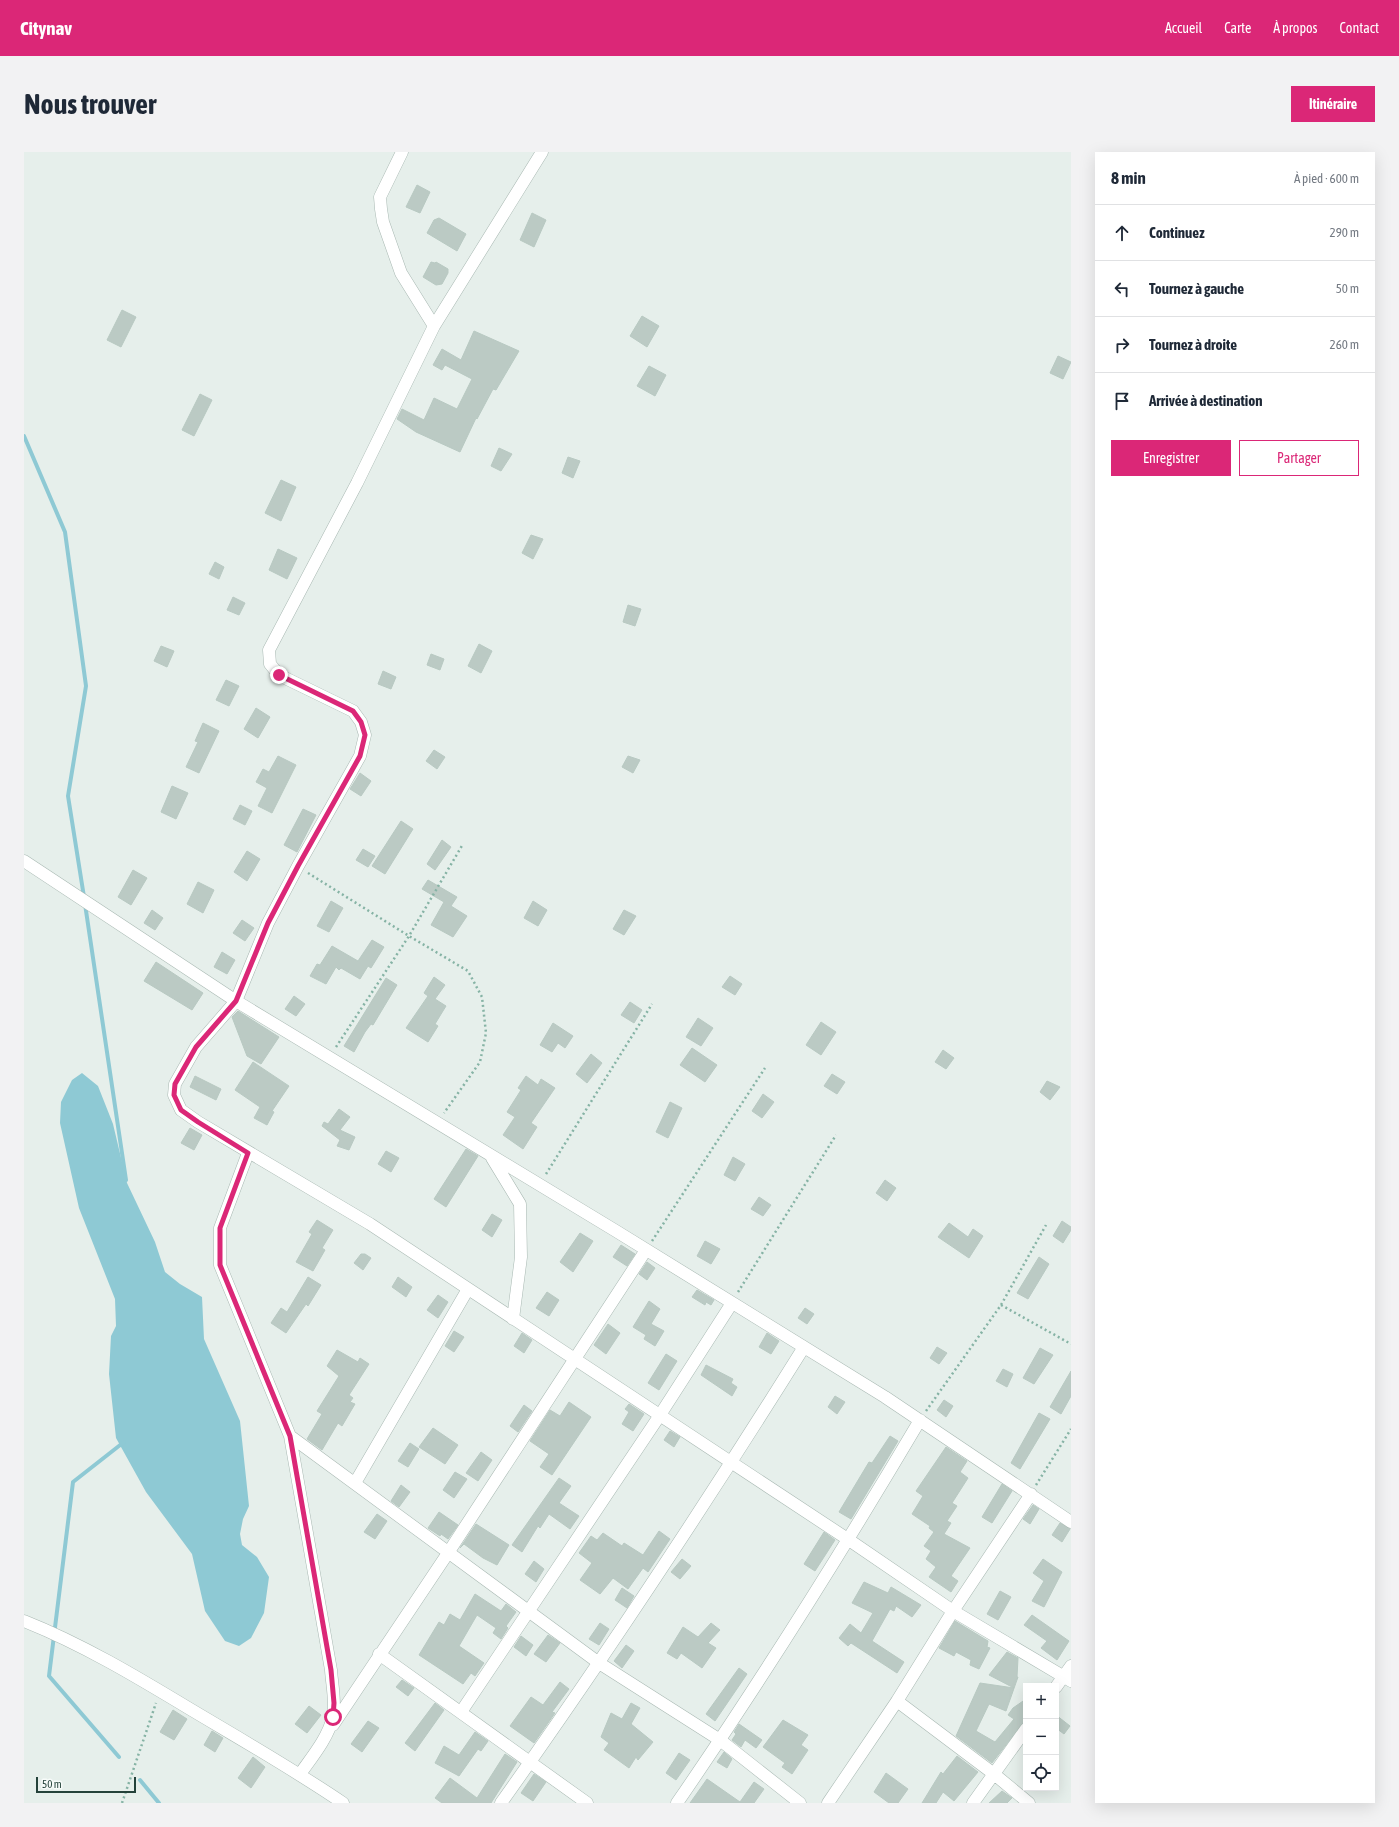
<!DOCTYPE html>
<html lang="fr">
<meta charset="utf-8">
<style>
:root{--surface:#fff;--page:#f2f2f3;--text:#1f2937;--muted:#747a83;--line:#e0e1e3;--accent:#db2777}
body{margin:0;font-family:"Asap Condensed",sans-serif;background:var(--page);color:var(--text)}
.controls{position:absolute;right:12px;bottom:12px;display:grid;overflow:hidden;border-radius:0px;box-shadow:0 4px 16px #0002}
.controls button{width:36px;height:36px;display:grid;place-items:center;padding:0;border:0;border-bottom:1px solid var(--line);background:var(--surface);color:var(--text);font:20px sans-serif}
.scale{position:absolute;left:12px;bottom:10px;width:100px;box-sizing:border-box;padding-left:4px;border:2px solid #24423a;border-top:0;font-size:11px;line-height:14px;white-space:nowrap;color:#24423a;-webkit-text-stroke:3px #f7fbf9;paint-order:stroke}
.stop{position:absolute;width:12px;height:12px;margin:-9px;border:3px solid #db2777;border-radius:50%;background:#fff}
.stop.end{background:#db2777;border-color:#fff;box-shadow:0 1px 4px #0008}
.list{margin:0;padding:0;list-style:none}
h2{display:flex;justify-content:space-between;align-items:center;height:52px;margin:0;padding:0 16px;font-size:17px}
h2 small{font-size:13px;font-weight:400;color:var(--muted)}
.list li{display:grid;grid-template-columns:26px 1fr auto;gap:12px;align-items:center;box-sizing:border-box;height:56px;padding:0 16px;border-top:1px solid var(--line)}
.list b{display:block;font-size:15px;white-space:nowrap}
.list em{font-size:13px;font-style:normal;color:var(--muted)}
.actions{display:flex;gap:8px;padding:12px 16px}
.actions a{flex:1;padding:9px 0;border:1px solid var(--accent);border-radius:0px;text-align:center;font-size:14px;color:var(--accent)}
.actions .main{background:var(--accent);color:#fff}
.icon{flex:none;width:22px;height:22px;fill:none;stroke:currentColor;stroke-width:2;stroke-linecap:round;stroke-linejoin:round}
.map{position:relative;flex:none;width:1047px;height:1651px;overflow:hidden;border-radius:0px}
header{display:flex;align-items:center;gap:24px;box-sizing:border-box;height:56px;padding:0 20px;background:var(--accent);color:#fff}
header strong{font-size:19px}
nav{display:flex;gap:22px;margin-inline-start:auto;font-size:14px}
.intro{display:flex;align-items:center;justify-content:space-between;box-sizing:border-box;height:96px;padding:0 24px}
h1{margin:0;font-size:28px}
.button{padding:10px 18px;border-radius:0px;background:var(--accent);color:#fff;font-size:14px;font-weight:700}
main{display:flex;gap:24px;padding:0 24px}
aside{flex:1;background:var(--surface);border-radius:0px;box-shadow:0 4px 16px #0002}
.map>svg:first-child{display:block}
.water{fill:#8ec9d4}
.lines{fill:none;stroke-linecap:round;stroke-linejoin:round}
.stream{stroke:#8ec9d4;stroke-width:4}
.building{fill:#bbcac4;stroke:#b8c9c2}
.minor-casing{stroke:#a8b8b2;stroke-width:13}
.tertiary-casing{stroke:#a8b8b2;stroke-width:13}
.path{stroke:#86b3a5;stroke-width:2.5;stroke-dasharray:2 3;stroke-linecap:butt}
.minor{stroke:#fff;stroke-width:12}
.tertiary{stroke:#fff;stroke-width:12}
.route{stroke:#db2777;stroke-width:5}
</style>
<header>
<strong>Citynav</strong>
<nav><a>Accueil</a><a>Carte</a><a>À propos</a><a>Contact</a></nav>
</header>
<div class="intro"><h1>Nous trouver</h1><a class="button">Itinéraire</a></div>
<main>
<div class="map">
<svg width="1047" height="1651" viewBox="0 0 1047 1651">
<rect width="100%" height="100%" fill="#e6efeb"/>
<path class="water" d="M58,921l16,13 15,38 14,59 28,59 10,30 15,12 22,13 2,42 36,82 9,85 -6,13 -3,15 2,11 15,12 12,20 -5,36 -13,25 -12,8 -14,-5 -20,-30 -13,-57 -46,-62 -30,-54 -7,-64 2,-38 5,-10 -1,-27 -36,-91 -19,-85 1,-21 11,-22z"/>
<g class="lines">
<path class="stream" d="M0,284l41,96 21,154 -18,110 16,101
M61,752l41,276
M95,1605l-70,-81 24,-194 51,-40
M116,1628l19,23"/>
</g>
<path class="building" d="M393,33l13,7 -10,21 -14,-6z
M508,61l14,7 -12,27 -14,-7z
M415,66l27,16 -9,17 -30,-18 7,-13z
M407,110l4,1 1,-1 12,7v4l-6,11 -6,1 -13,-8z
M98,158l14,7 -15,30 -14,-7z
M618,164l17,10 -12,21 -17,-11z
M450,179l45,20 -23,39 -3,-1 -16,30 -1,-1 -16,34 -44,-20 -19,-13 5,-10 22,11 10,-22 23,11 15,-30 -27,-14 -3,5 -9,-5 9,-16 19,11z
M1034,204l13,6 -8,17 -13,-6z
M625,214l17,9 -11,21 -18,-10z
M176,242l12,6 -18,36 -12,-6z
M475,296l13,6 -11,17 -10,-5z
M544,305l12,4 -7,17 -11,-5z
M257,328l15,7 -15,34 -16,-8z
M507,383l12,4 -10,20 -11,-6z
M254,397l19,9 -10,21 -18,-9z
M191,410l9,5 -5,12 -10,-5z
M209,445l12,6 -6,12 -12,-5z
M604,453l13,4 -6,17 -12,-4z
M455,492l13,7 -11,22 -13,-7z
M137,494l13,5 -7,16 -13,-6z
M407,502l13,5 -4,11 -13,-5z
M359,519l13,6 -5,12 -13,-5z
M202,528l13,6 -10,20 -13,-6z
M232,556l14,9 -12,21 -14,-9z
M179,571l16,8 -20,42 -13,-6 12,-25 -3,-1z
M410,598l11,7 -8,12 -11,-8z
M254,604l18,9 -24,48 -14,-7 9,-18 -11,-6 7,-13 6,3z
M604,604l12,4 -7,13 -11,-6z
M336,621l11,8 -10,15 -11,-7z
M148,634l16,7 -12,26 -15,-7z
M216,653l12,6 -7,14 -12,-6z
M279,657l13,6 -19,37 -13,-7z
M377,669l12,8 -28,45 -13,-8z
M418,688l9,7 -16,23 -8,-6z
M339,697l12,7 -7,11 -12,-7z
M223,699l13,8 -13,22 -13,-9z
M109,718l14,8 -16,27 -13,-8z
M404,728l29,17 -6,9 16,10 -14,21 -22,-12 13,-23 -22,-13z
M174,730l16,8 -11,23 -16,-9z
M307,749l12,7 -14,24 -12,-6z
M509,749l14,9 -9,16 -14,-8z
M128,758l11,8 -8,12 -11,-7z
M600,758l12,6 -12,19 -11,-6z
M218,768l12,8 -9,13 -12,-8z
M348,788l12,7 -13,21 -3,-2 -8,13 -19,-11 -2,2 -3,-3 -10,17 -16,-8 7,-12 3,1 12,-19 26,15z
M198,800l13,8 -8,14 -13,-7z
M132,810l47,31 -11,17 -48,-29z
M706,824l12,8 -7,11 -13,-8z
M410,825l11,8 -10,14 11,7 -11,18 3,2 -10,16 -22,-14 22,-32 -4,-3z
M362,826l11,7 -24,40 -2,-1 -6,8 -11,20 -10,-6z
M270,844l11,8 -9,12 -11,-7z
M606,850l12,8 -8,13 -13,-8z
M214,859l41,26 -18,27 -14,-8 -15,-39z
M674,866l15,10 -12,18 -15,-9z
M797,870l15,10 -15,23 -15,-10z
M529,871l20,13 -8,12 -7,-5 -6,9 -12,-7z
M668,896l25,17 -12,17 -25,-17z
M919,898l11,8 -8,11 -11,-7z
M567,902l11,9 -15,20 -11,-9z
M229,910l36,24 -17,25 2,1 -7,13 -13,-7 6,-11 -25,-17z
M808,922l13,8 -8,12 -13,-8z
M171,924l26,13 -5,11 -26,-13z
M502,924l12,9 3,-6 14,9 -24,35 6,4 -14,22 -20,-14 12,-18 -8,-5 14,-22 -3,-2z
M1023,929l13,6 -10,13 -10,-8z
M739,942l11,8 -12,16 -10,-7z
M646,950l12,6 -14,30 -12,-6z
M315,957l11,8 -10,13 15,7 -6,13 -12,-4 3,-6 -18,-14 2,-4 4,2z
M166,976l12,7 -8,15 -13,-7z
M442,997l12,7 -32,51 -12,-8z
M362,999l13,7 -8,14 -13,-8z
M709,1005l12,7 -10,17 -11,-6z
M861,1028l11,8 -9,13 -11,-8z
M735,1045l12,8 -8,11 -12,-7z
M468,1062l10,6 -10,17 -10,-7z
M293,1068l16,10 -11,18 3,2 -12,21 -17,-9 16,-28 -3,-2z
M1038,1069l9,6v3l-8,13 -10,-7z
M925,1071l19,14 5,-8 10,7 -14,22 -31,-21z
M556,1081l13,8 -20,31 -13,-10z
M681,1089l15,8 -9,15 -14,-8z
M597,1093l14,9 -8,12 -14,-9z
M337,1102h4l6,4 -8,12 -9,-7z
M1015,1105l10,7 -21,35 -11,-6z
M623,1110l8,6 -8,12 -8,-6z
M284,1125l13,8 -13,21 -2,-2 -20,29 -15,-10 10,-15 6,4z
M374,1125l14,10 -6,10 -14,-10z
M673,1138l17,10 -3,5 -5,-3 -1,3 -13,-8z
M523,1140l12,8 -10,16 -13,-8z
M414,1143l10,7 -10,16 -11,-8z
M625,1149l11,8 -9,15 13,7 -9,15 -11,-7 2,-4 -13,-8z
M781,1156l9,6 -7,10 -9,-6z
M584,1172l12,9 -14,21 -12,-9z
M430,1179l10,6 -10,15 -9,-6z
M498,1181l10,7 -8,13 -10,-7z
M743,1181l12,8 -8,13 -12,-7z
M913,1195l10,6 -8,11 -9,-6z
M1016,1196l13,7 -19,29 -11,-6z
M313,1198l21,12 2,-4 9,6 -20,31 4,3 -3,4 5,2 -13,22 -4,-3 -16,27 -15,-11 15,-25 -5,-3 22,-35 -12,-10z
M642,1202l11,7 -18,29 -11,-7z
M682,1213l27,14 -2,4 6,4 -5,9 -31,-21z
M979,1217l10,5 -6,13 -11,-6z
M1047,1219v25l-10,18 -11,-7z
M811,1244l10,6 -8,12 -9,-7z
M920,1248l9,6 -7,11 -9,-7z
M545,1250l22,15 -39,58 -12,-8 9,-13 -19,-13 20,-31 10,6z
M605,1252l15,10 -11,17 -11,-7 7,-12 -4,-3z
M500,1253l8,6 -14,21 -8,-6z
M1015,1261l11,6 -30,50 -9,-6z
M409,1276l25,17 -13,19 -26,-17z
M646,1279l10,6 -6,10 -10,-7z
M866,1284l8,5 -47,78 -12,-7 30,-50 3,1z
M386,1291l9,6 -11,18 -10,-6z
M922,1295l21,14 -7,11 8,6 -16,25 5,3 -10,15 4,2 -7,11 26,14 -19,28 7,5 -7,11 -22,-15 7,-10 -10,-8 5,-8 -7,-5 10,-14 -5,-4 1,-2 -18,-12 11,-18 -7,-5z
M457,1300l11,8 -14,21 -12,-8z
M431,1320l12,7 -13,19 -11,-8z
M535,1326l12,8 -12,17 20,13 -9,13 -21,-15 -9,14 -2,-2 -16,26 -10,-7z
M978,1332l10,7 -20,32 -10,-6z
M377,1333l9,7 -11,15 -8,-6z
M1009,1353l6,4 -9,15 -7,-5z
M415,1360l19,13 -10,14 -7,-5 -1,2 -12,-8z
M353,1362l10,7 -12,18 -11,-7z
M1036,1371l10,6 -8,13 -10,-7z
M452,1372l33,21 -12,20 -14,-7 -19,-14 -4,4z
M635,1379l11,8 -22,33 -5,-4 -15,21 -15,-11 -13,16 -20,-14 12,-17 -13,-10 12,-17 6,4 6,-7 19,13 2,-3 19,12z
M800,1380l11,8 -20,31 -11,-7z
M658,1407l9,7 -11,13 -9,-7z
M1019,1407l19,13 -18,35 -12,-6 12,-20 -11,-8z
M510,1409l10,8 -8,13 -11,-8z
M840,1430l24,11 3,-6 30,18 -9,12 -16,-11 -2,5 -4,-2 -18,32 32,21 -7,11 -46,-30 -3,3 -9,-8 11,-14 11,9 12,-20 -21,-10z
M598,1436l12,8 -7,12 -12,-8z
M976,1439l11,6 -13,23 -11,-6z
M451,1442l26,17 5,-7 10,8 -10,14 2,2 -7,11 -8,-6 3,-5 -19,-13 -18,31 25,17 -9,13 -4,-3 -8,11 -44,-29 20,-33 5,3 6,-11 10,6z
M1008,1463l37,26 -12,19 -16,-12 6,-7 -23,-16z
M931,1469l33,20 -1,6 3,1 -11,21 -9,-4 1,-5 -15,-8 -2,4 -15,-8z
M576,1471l9,6 -10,16 -10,-6z
M687,1471l9,7 -12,13 8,5 -14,20 -21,-15 -4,6 -10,-6 16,-26 15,10z
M524,1483l12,8 -14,19 -12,-8z
M497,1484l12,9 -7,11 -12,-9z
M602,1493l8,6 -12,17 -8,-7z
M983,1500l11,6 -1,19h1l-12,34 -17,-7 -13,27 19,11 19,-23 -6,-4 5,-7 13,-9v20l-34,44 -36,-27 24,-53 34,5 -25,-13z
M715,1516l8,6 -32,47 -9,-7z
M378,1528l12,8 -6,8 -12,-9z
M536,1530l9,7 -17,23 3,1 -21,30 -24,-17 21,-29 12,8z
M411,1551l9,7 -29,41 -10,-8z
M607,1551l9,5 -9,16 22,18 -15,18 -2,-3 -7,11 -25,-18 5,-7 -8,-6 10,-24 11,6z
M285,1554l12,9 -14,18 -12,-9z
M149,1558l14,9 -13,21 -14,-8z
M1032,1563l14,11 -6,8 -8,-6z
M759,1568l25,15 -7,10 7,5 -16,24 -10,-7 3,-4 -22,-16z
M344,1569l11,7 -17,24 -11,-8z
M715,1572l23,16 -6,8 -11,-8 -4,7 -9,-7 4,-6 -2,-2z
M188,1579l11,7 -8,14 -11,-7z
M451,1580l13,9 -7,10 -3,-2 -19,27 -24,-13 9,-17 15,9z
M700,1600l8,7 -5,9 -10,-6z
M655,1601l11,7 -14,20 -10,-7z
M481,1602l12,8 -26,41h-49l-7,-5 15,-20 27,20z
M933,1604l21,16 -24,29 -11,-9 -7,11h-14l19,-31 2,2z
M229,1605l12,10 -14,21 -13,-10z
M862,1621l22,16 -10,14h-9l-15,-11z
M510,1622l12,8 -13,19 -12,-8z
M683,1627l33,23 14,-20 10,7 -10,14h-64z
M978,1639l10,7 -5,5h-18z"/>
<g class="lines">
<defs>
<path id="minor" d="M378,0l-22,45 1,12 2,13 18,51 33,53 -77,157 -88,167 1,14 9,11 74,36 8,11 4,13 -5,21 -62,110 -30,57 -32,78 -40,46 -21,37 -1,11 7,15 17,12 172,102 479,316 104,71 118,70
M410,174l108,-174
M0,709l212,140 380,230 269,166 186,125
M224,1001l-28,75v37l70,171 41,234c1,15 5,32 2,47 -5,21 -21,40 -33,57
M468,1006l28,46 1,53 -8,62
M266,1284l309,227 121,77 80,63
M331,1331l113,-194
M355,1502l208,149
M1032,1535l15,-21
M873,1549l97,73 35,29
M437,1560l199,-297 72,-112
M309,1573l115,-172 198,-303
M477,1651c106,-149 206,-301 303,-456
M653,1651c86,-125 166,-253 243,-383
M804,1651l69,-102 56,-90 78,-117
M949,1651l53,-74"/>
<path id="tertiary" d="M0,1469c58,23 113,56 166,88 52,31 103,60 153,94"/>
</defs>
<use href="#minor" class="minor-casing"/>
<use href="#tertiary" class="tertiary-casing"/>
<path class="path" d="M284,721l101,63 59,35 14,26 4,36 -6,29 -36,51
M312,895l73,-111 54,-92
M522,1022l106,-170
M628,1089l113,-173
M714,1140l98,-157
M977,1153l70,39
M902,1259l75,-106 45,-80
M1012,1333l35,-56
M98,1651l34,-100"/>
<use href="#minor" class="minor"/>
<use href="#tertiary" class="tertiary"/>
</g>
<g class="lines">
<path class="route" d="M255,523l74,36 8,11 4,13 -5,21 -62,110 -30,57 -32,78 -40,46 -21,37 -1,11 7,15 17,12 50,31 -28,75v37l70,171 41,234 3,33 -1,14"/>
</g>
</svg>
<div class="controls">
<button>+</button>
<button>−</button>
<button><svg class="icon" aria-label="locate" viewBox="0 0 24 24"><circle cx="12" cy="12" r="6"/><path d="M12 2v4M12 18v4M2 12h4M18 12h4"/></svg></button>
</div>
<div class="scale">50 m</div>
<div class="stop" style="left:309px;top:1565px"></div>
<div class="stop end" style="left:255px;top:523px"></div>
</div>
<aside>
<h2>8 min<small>À pied · 600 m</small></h2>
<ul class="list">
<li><svg class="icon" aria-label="ahead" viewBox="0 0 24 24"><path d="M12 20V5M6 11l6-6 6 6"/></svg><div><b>Continuez</b></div><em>290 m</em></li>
<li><svg class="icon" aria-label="left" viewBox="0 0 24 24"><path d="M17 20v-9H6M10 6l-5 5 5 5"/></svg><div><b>Tournez à gauche</b></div><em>50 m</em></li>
<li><svg class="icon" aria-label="right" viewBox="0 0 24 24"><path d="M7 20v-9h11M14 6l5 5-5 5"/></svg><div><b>Tournez à droite</b></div><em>260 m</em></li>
<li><svg class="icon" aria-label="arrive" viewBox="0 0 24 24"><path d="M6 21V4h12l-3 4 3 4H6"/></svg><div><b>Arrivée à destination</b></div></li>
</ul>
<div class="actions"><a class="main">Enregistrer</a><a>Partager</a></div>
</aside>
</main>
